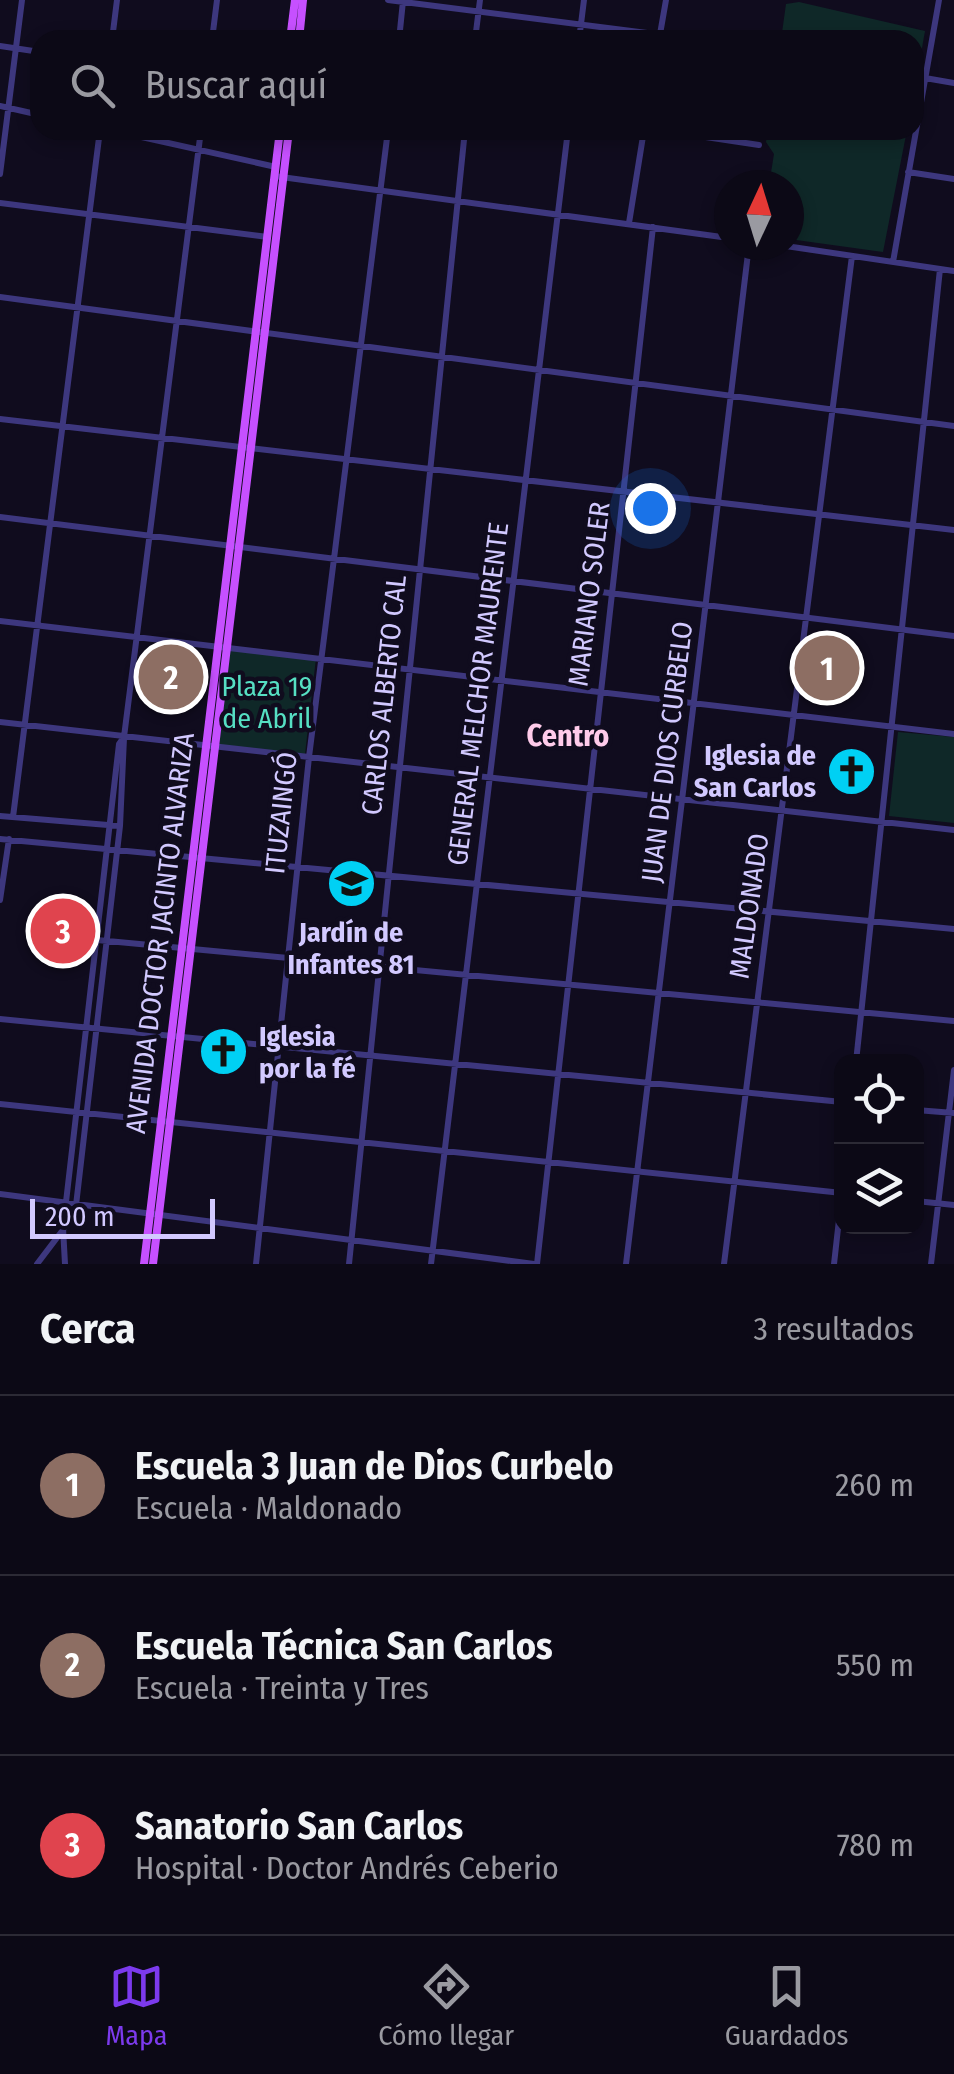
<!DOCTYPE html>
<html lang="es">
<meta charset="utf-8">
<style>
:root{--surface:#0c0916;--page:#15121f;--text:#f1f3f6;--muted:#9a9aa1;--line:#2c2a35;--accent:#7c3aed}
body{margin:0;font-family:"Fira Sans Condensed",sans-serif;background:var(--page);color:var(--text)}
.controls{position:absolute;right:30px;bottom:30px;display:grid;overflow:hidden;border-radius:20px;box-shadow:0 5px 15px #0003}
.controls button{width:90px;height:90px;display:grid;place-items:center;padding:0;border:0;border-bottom:2px solid var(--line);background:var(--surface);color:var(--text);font:50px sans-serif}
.compass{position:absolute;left:714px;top:170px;width:90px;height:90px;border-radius:50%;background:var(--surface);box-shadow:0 5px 15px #0003;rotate:4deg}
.scale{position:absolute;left:30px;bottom:25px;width:185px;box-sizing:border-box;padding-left:10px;border:5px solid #d2c9ff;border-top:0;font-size:28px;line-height:35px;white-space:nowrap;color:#d2c9ff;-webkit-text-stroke:8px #100c1e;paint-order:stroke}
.you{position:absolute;left:650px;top:508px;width:35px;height:35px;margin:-25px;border:8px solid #fff;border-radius:50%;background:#1a73e8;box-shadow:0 0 0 15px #1a73e833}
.badge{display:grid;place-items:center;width:65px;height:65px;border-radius:50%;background:var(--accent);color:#fff;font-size:32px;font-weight:700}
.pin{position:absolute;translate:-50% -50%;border:5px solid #fff;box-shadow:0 2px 10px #0006}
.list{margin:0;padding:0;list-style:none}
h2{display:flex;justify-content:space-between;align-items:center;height:130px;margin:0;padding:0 40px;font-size:42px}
h2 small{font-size:32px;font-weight:400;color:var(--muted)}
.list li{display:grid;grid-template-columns:65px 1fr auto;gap:30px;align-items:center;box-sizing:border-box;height:180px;padding:0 40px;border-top:2px solid var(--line)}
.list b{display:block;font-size:38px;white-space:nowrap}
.list p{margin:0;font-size:32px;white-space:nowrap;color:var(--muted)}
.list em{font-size:32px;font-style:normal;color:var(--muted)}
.icon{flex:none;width:55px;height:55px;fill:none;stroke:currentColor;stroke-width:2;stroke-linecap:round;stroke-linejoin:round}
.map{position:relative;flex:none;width:954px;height:1264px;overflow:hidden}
.search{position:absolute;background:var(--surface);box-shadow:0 5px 15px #0003;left:30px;right:30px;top:30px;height:110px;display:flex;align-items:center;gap:25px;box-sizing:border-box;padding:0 35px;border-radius:30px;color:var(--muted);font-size:38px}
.sheet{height:670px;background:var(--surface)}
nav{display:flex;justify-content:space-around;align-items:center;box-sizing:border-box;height:140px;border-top:2px solid var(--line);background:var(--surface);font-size:28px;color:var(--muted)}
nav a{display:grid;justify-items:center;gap:5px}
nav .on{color:var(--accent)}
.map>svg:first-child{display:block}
.green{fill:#0f2828}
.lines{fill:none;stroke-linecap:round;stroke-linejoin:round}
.minor{stroke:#3d377e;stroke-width:6}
.major{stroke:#c650ff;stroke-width:8}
.labels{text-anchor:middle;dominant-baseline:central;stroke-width:9;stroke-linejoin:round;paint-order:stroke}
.street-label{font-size:28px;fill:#d2c9ff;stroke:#100c1e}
.park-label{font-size:28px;fill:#56dfc3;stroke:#100c1e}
.poi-label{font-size:28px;font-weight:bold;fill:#d2c9ff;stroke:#100c1e;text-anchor:end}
.neighbourhood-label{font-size:30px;font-weight:bold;fill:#ffcbea;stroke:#100c1e}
</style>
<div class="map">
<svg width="954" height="1264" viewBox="0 0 954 1264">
<rect width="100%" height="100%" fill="#100c1e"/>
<path class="green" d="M799,2l126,29 -11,62v-53h-133l5,-36z
M768,130h139l-24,122 -94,-13v-54h-20l5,-31 -8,-12z
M230,648l86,10 -11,96 -86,-9z
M898,732l56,5v86l-65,-7z"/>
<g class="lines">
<path class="minor" d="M388,0l314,40
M112,40l5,-40
M212,40l5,-40
M399,40l4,-39
M475,40l5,-40
M579,40l5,-40
M659,40l7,-40
M0,46l40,6
M925,78l29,5
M0,106l40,9
M110,130l166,37
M659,130l100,15
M908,172l46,7
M0,174l22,-174
M274,176l455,62
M0,203l268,34
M629,223l15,-93
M779,245l175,26
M893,262l46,-262
M0,297l954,129
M0,419l954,111
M0,517l954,119
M0,621l954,113
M0,722l954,108
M0,816l120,10
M13,817l87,-687
M0,839l954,90
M0,900l9,-61
M97,940l857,81
M0,1019l842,83
M856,1062l84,-793
M0,1104l842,89
M916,1110l38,3
M0,1194l534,70
M916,1201l38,4
M37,1264l38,-50 45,-388 4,-88
M65,1264l-2,-36 56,-484 5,-7 77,-607
M256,1264l53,-507 79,-627
M349,1264l116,-1134
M431,1264l137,-1134
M537,1264l116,-1037
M626,1264l123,-1019
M724,1264l128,-1008
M834,1264l8,-71
M931,1264l23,-194"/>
<path class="major" d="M290,40l5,-40
M299,40l4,-40
M144,1264l136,-1134
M153,1264l136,-1134"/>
</g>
<defs>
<symbol id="church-disc" viewBox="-11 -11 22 22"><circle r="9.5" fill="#00d0f4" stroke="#100c1e"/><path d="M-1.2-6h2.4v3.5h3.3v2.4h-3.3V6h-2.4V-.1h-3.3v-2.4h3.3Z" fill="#111"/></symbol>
<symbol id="school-disc" viewBox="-11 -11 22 22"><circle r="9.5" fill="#00d0f4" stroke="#100c1e"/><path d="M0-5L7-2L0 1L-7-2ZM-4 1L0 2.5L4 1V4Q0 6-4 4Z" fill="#111"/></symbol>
</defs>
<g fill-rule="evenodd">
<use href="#church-disc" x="824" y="744" width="55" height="55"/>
<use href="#school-disc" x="324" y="856" width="55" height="55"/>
<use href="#church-disc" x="196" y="1024" width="55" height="55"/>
</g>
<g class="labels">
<g class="street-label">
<text transform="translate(589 594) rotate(-83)">MARIANO SOLER</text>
<text transform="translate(478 694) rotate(-83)">GENERAL MELCHOR MAURENTE</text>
<text transform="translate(384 695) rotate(-84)">CARLOS ALBERTO CAL</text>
<text transform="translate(667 752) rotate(-83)">JUAN DE DIOS CURBELO</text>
<text transform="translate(281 813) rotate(-84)">ITUZAINGÓ</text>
<text transform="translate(749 906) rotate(-82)">MALDONADO</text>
<text transform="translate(160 933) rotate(-83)">AVENIDA DOCTOR JACINTO ALVARIZA</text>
</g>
<g class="park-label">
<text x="267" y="686">Plaza 19<tspan x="267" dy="32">de Abril</tspan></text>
</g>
<g class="poi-label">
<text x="816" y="755">Iglesia de<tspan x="816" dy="32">San Carlos</tspan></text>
<text x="351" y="932" text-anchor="middle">Jardín de<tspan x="351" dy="32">Infantes 81</tspan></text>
<text x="259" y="1036" text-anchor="start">Iglesia<tspan x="259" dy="32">por la fé</tspan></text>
</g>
<g class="neighbourhood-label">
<text x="568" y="736">Centro</text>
</g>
</g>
</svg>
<div class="controls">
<button><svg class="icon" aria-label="locate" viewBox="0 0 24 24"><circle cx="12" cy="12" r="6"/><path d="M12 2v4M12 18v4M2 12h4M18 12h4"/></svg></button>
<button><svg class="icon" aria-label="layers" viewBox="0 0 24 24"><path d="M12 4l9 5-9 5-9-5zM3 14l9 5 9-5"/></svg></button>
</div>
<svg class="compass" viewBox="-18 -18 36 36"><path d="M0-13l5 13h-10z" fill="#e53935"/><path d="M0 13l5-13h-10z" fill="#9a9aa1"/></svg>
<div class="scale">200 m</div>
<div class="you"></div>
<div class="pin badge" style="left:827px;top:668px;background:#8d6e63">1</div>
<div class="pin badge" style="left:171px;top:677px;background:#8d6e63">2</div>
<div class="pin badge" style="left:63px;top:931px;background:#e0444e">3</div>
<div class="search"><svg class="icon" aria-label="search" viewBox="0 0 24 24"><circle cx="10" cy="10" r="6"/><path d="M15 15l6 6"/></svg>Buscar aquí</div>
</div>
<section class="sheet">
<h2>Cerca<small>3 resultados</small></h2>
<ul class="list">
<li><span class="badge" style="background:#8d6e63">1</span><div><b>Escuela 3 Juan de Dios Curbelo</b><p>Escuela · Maldonado</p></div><em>260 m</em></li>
<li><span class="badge" style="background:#8d6e63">2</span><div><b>Escuela Técnica San Carlos</b><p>Escuela · Treinta y Tres</p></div><em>550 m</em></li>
<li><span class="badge" style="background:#e0444e">3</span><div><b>Sanatorio San Carlos</b><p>Hospital · Doctor Andrés Ceberio</p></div><em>780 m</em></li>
</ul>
</section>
<nav>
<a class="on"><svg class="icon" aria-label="map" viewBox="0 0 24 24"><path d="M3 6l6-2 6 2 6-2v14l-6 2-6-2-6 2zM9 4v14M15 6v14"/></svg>Mapa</a>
<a><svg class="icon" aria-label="directions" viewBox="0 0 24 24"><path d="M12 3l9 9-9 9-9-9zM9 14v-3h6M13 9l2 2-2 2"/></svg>Cómo llegar</a>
<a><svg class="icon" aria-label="saved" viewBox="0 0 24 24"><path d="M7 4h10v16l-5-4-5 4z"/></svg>Guardados</a>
</nav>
